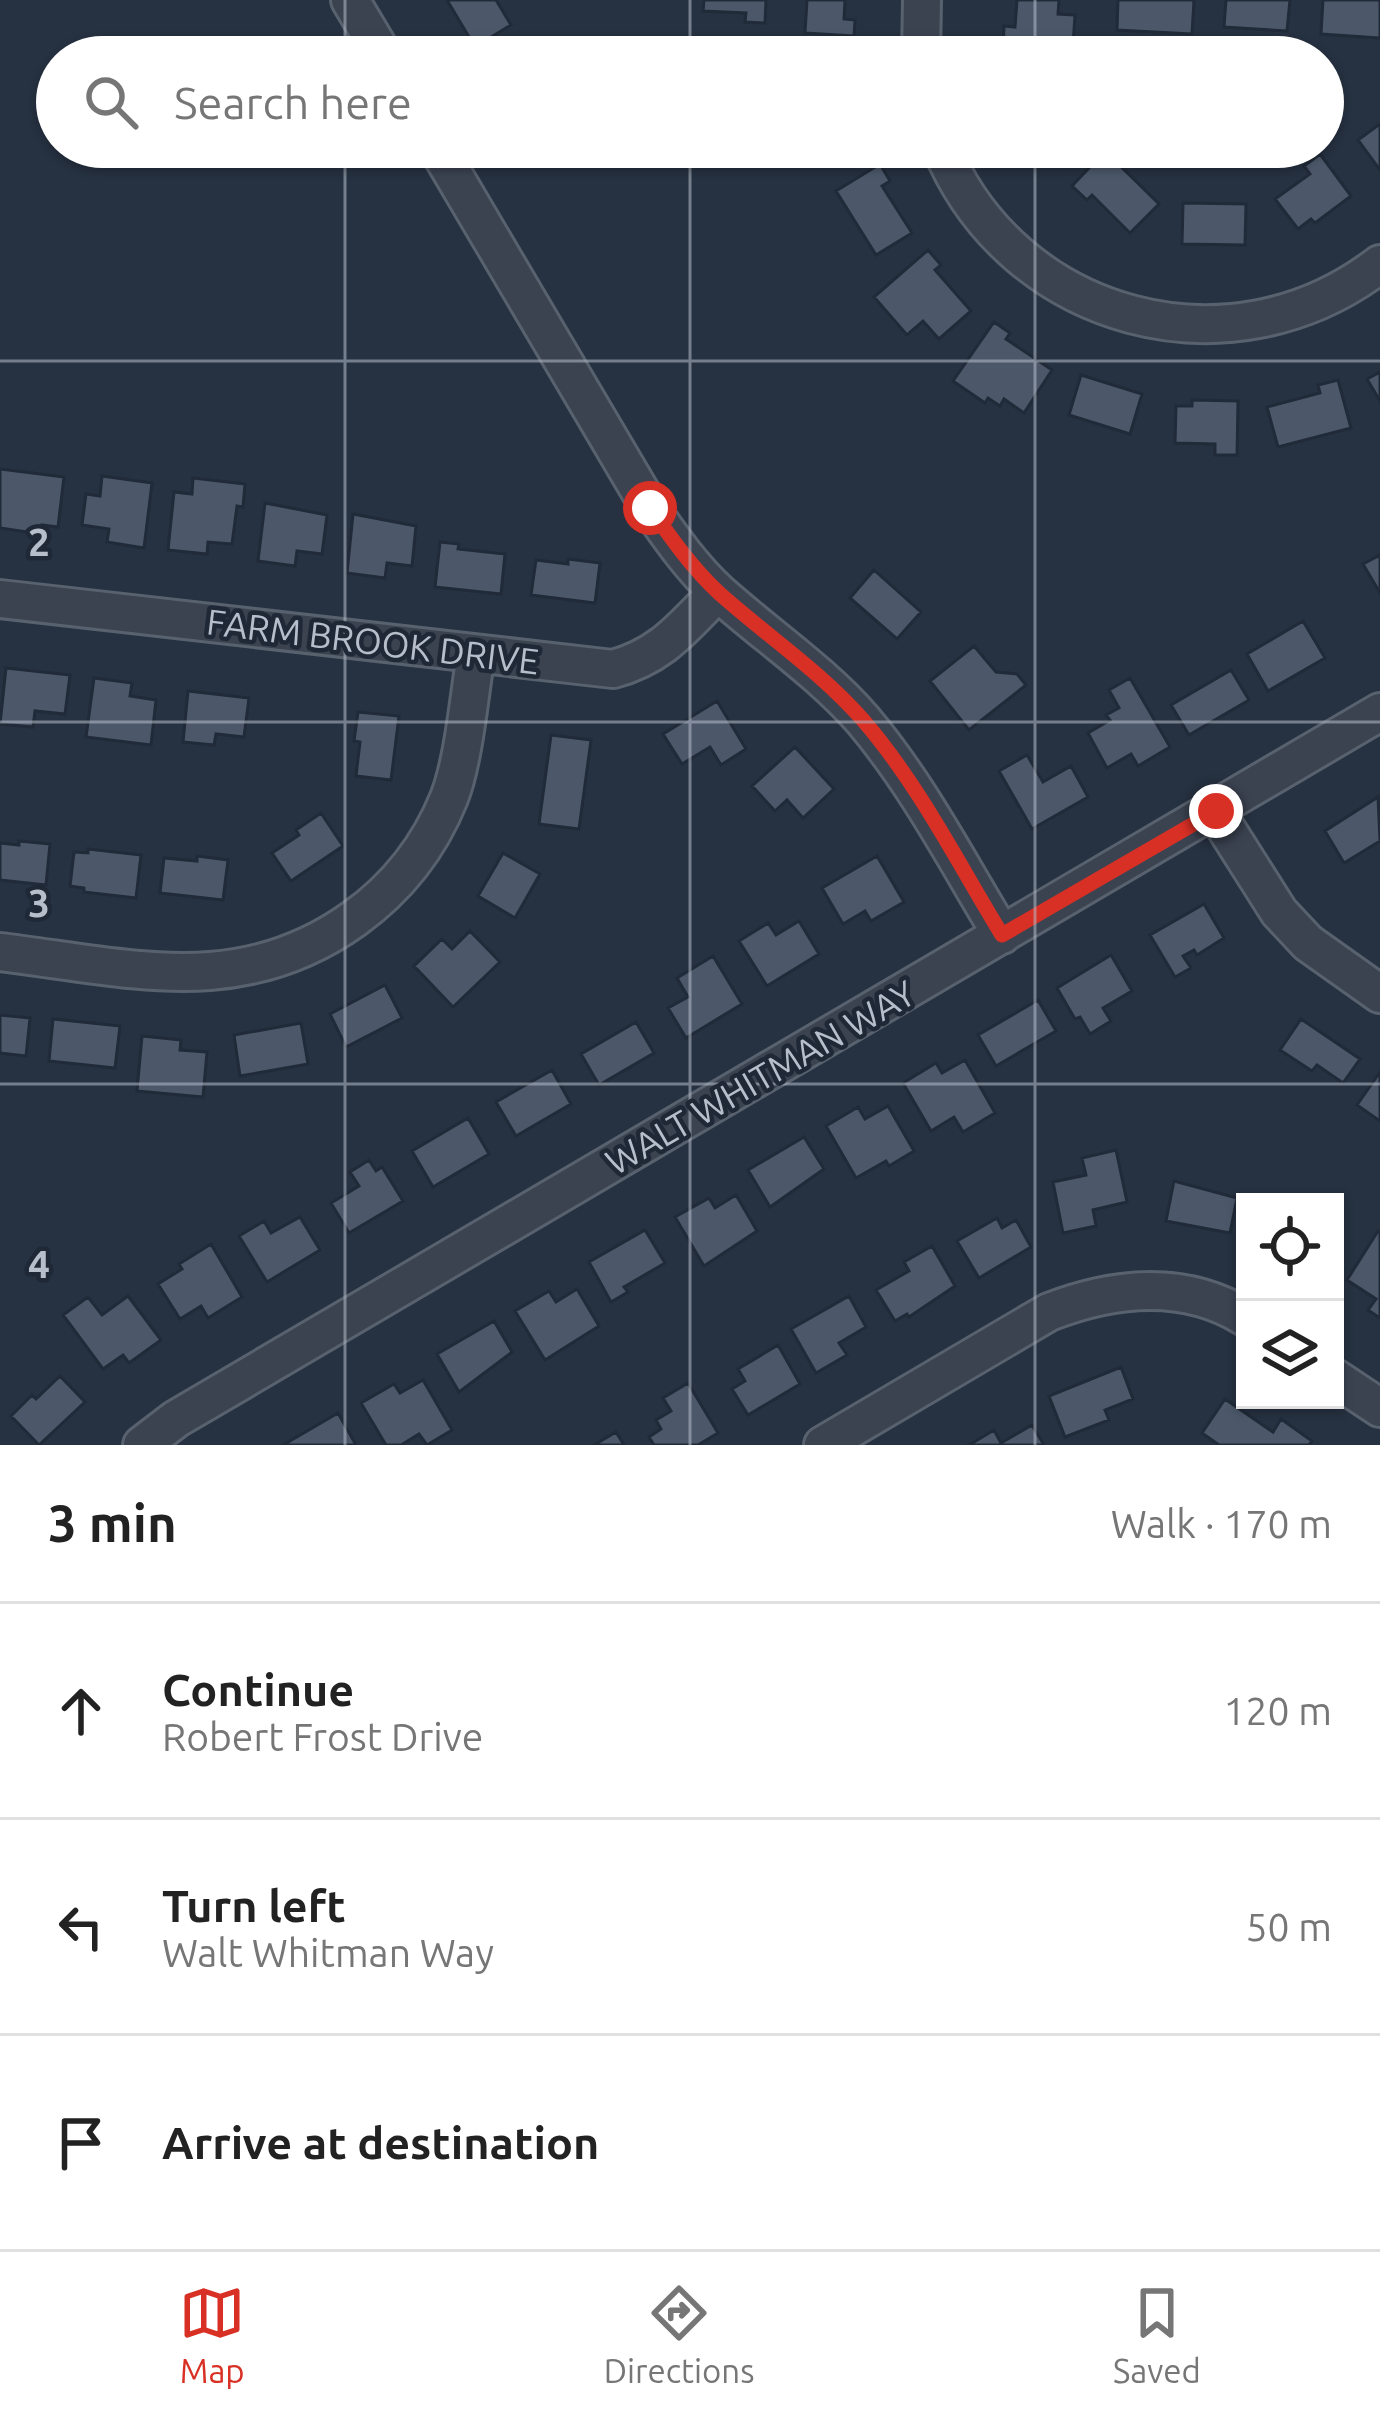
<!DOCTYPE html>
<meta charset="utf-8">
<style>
:root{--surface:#fff;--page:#f2f2f2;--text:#222;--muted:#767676;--line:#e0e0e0;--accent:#d93025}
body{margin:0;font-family:Ubuntu,sans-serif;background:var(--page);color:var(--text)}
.controls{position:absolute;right:36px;bottom:36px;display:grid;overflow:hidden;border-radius:0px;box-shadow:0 3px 9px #0004}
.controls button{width:108px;height:108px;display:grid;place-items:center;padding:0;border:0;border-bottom:3px solid var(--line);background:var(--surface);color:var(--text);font:60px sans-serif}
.stop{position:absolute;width:36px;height:36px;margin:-27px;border:9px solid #d93025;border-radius:50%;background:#fff}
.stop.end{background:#d93025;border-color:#fff;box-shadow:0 3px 12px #0008}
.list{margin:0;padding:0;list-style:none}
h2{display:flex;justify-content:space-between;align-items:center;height:156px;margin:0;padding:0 48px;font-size:51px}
h2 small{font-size:39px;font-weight:400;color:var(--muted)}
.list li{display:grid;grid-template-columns:78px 1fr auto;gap:36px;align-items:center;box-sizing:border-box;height:216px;padding:0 48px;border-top:3px solid var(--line)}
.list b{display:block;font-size:45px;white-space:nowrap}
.list p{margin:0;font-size:39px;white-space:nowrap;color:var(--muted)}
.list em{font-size:39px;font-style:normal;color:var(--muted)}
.icon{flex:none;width:66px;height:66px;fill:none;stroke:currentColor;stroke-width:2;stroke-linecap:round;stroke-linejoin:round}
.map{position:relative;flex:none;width:1380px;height:1445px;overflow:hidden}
.search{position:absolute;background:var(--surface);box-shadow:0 3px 9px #0004;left:36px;right:36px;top:36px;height:132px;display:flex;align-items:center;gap:30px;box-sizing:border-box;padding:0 42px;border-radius:66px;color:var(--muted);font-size:45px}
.sheet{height:804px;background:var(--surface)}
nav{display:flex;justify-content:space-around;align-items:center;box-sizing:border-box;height:168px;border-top:3px solid var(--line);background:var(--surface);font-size:33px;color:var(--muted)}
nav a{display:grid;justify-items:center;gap:6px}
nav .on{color:var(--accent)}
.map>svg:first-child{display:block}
.building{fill:#4c586a;stroke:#212a38;stroke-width:3}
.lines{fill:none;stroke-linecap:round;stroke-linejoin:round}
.minor-casing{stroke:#58616e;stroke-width:42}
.minor{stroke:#3b4351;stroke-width:36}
.route{stroke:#d93025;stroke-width:15}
.grid{fill:none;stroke:#b7becb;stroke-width:3;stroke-opacity:0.55}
.labels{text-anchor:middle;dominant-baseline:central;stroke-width:9;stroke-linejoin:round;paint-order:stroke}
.street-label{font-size:36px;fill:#b7becb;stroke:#1f2836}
.grid-label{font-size:39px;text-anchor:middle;font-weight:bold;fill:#b7becb;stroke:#1f2836;stroke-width:9;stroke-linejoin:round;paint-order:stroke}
</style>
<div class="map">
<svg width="1380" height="1445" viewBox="0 0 1380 1445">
<rect width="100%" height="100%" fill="#263141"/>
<path class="building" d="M447,0h49l15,25 -36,22z
M704,0h62l-1,23 -20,-1 1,-9 -43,-2z
M807,0h38l-1,19 11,1 -1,16 -49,-3z
M1017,0h42l-1,14 17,1 -2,30 -18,-1v7l-52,-2 1,-23 11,1z
M1118,0h76l-2,34 -75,-4z
M1226,0h64l-3,31 -63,-4z
M1323,0h57v38l-59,-4z
M1380,124v46l-22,-30z
M823,147h40l-38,9z
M1105,151l54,53 -29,29 -38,-38 -5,5 -15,-14z
M1320,154l31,42 -36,27 -4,-4 -13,10 -23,-30 35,-25 -6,-8z
M880,164l10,17 -8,5 30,47 -36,22 -40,-64z
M1183,203l63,1 -1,41 -63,-1z
M928,250l13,15 -6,5 36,41 -32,28 -16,-18 -16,14 -33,-38z
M994,322l16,11 -4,6 46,31 -28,43 -20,-14 -4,7 -12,-8 -3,5 -32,-22z
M1380,372v29l-13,-22z
M1081,375l61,19 -12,40 -61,-19z
M1338,380l13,48 -73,19 -11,-40 53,-14 -2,-8z
M1192,400l46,1 -1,54h-22v-11l-40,-1 1,-37h16z
M0,469l64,8 -6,50 -16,-2 -1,9 -41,-6z
M102,476l50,7 -8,65 -37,-6 2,-13 -27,-4 4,-31 14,2z
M193,478l52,6 -2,23 -6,-1 -5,38 -24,-2 -1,12 -39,-4 6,-58 18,2z
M265,503l62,12 -5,39 -25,-3 -2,15 -37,-5z
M353,514l63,12 -4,40 -25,-3 -2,15 -38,-5z
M440,542l19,2 -1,5 47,5 -4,40 -66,-7z
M1380,555v38l-17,-29z
M568,559l32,4 -5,40 -64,-8 5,-35 32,4z
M874,570l47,42 -24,27 -47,-41z
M1303,621l22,37 -57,33 -21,-37z
M974,646l22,26 21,2 9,11 -57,45 -39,-49z
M6,668l64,7 -5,39 -30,-3 -2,16 -33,-3z
M1231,670l18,30 -60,35 -18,-30z
M94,678l38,5 -2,13 26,4 -5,45 -65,-8z
M1130,678l40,69 -32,19 -7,-12 -24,14 -19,-35 22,-13 -4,-5 13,-7 -10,-18z
M188,691l61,7 -5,39 -28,-3 -2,11 -31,-3z
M717,701l29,48 -25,16 -11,-18 -28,17 -19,-30z
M358,712l41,4 -8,64 -35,-4 4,-34 -6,-1z
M551,735l40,5 -12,89 -40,-5z
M795,747l39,42 -31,29 -16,-18 -12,11 -23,-25z
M1027,755l16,27 28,-16 17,31 -56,32 -33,-58z
M1378,797l2,44 -36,22 -19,-32z
M321,813l22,33 -52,35 -19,-28 27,-18 -3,-5z
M19,841l31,3 -4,41 -46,-5v-37l19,2z
M88,849l53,6 -5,43 -52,-6v-4l-14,-2 4,-34 14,1z
M503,853l37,21 -25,44 -37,-22z
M197,856l31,4 -5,40 -63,-7 4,-35 33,3z
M877,856l27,46 -33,19 -6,-10 -22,13 -21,-36z
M1204,904l20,34 -27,17 -3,-5 -11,6 8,12 -16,9 -25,-42z
M799,921l20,33 -52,32 -28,-45 29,-18 8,12z
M470,931l30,31 -47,45 -39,-41 28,-27 10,10z
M1111,955l21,36 -29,17 8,13 -21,13 -10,-17 -5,2 -18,-31z
M713,956l29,48 -56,34 -18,-30 20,-11 -11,-19z
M385,985l17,33 -56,29 -16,-33z
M1038,1000l18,31 -60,35 -18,-31z
M0,1015l30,3 -4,38 -26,-3z
M53,1019l67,7 -5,42 -66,-7z
M1301,1019l59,40 -17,24 -26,-18 -5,6 -32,-21z
M636,1022l18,31 -55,32 -18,-31z
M301,1023l7,41 -68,12 -6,-41z
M142,1036l39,4 -1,10 27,2 -4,45 -66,-6z
M965,1060l30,53 -32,19 -9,-15 -23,14 -28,-48 33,-20 6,10z
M552,1070l19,34 -55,32 -20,-34z
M1380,1072v49l-23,-16z
M888,1106l26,45 -25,15 -3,-5 -30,17 -30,-52 32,-19 7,12z
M468,1118l21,36 -56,33 -21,-36z
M804,1137l20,32 -54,38 -22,-37z
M1116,1150l11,52 -34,8 3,16 -33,7 -10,-51 33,-7 -4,-17z
M369,1160l7,11 6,-4 21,34 -54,32 -18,-30 28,-17 -9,-14z
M1174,1181l63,17 -7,35 -64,-12z
M736,1195l21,36 -53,35 -29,-49 34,-19 6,10z
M300,1217l20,33 -53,32 -28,-46 25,-15 7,12z
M997,1218l5,10 14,-8 15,27 -52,31 -22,-37z
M645,1230l20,33 -41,24 4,5 -17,10 -22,-40z
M1378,1231l2,1v86l-12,-8 8,-11 -29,-19z
M211,1244l31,53 -34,21 -7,-12 -21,13 -22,-35 24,-15 -3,-5z
M932,1246l23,40 -46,31 -2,-3 -12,7 -19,-31 33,-19 -5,-9z
M577,1289l22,37 -54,34 -30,-49 34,-20 7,11z
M128,1296l33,44 -32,23 -6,-8 -20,14 -40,-54 25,-18 14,18z
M849,1296l17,31 -27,16 8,12 -31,18 -25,-44z
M494,1321l18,31 -53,40 -22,-38z
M778,1345l22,39 -52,31 -16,-26 13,-8 -7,-12z
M1121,1367l12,32 -28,11 4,10 -44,17 -16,-41z
M60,1376l25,26 -46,43 -28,-29 21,-21 4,4z
M423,1380l29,50 -25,15 -8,-11 -18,11h-15l-25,-42 33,-19 6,9z
M688,1383l30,50 -20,12h-44l-5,-8 12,-8 -5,-9 15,-9 -8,-13z
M1225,1399l48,33 8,-13 31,22 -3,4h-90l-17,-12z
M338,1413l18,32h-73z
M1032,1425l12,20h-75l25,-15 7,13z
M616,1432l8,13h-30z"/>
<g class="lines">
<defs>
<path id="minor" d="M350,0l34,57
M921,57l1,-57
M437,147l213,361c21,30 42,60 69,85 48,43 101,78 144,127 55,65 95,143 139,215
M941,147c72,174 289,233 439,117
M0,599l613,70c49,-13 70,-42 105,-77
M1215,811l64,101 29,31 72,51
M0,952c68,8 142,24 210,19 106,-8 199,-74 239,-173 15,-38 20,-102 27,-144
M1335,1378l45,30
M142,1445l34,-26 1204,-707
M823,1445l226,-133c65,-25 134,-33 196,5"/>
</defs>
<use href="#minor" class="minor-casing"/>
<use href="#minor" class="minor"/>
</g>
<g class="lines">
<path class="route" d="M650,508c21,30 42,60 69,85 48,43 101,78 144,127 56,65 95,143 139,215l214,-124"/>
</g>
<path class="grid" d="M345,0v57M690,0v57M1035,0v57M345,147v1298M690,147v1298M1035,147v1298M0,361h1380M0,722h1380M0,1084h1380"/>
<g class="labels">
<g class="street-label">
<text transform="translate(373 641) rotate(7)">FARM BROOK DRIVE</text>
<text transform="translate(760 1077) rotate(-30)">WALT WHITMAN WAY</text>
</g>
</g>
<g class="grid-label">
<text x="39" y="556">2</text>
<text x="39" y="917">3</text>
<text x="39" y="1278">4</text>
</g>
</svg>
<div class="controls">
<button><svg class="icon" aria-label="locate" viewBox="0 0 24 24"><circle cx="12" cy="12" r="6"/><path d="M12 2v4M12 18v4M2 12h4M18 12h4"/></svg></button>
<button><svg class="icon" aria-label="layers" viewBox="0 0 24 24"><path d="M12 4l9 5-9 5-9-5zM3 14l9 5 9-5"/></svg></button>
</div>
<div class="stop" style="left:650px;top:508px"></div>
<div class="stop end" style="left:1216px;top:811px"></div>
<div class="search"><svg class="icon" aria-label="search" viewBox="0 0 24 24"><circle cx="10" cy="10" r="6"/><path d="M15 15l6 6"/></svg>Search here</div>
</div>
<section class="sheet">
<h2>3 min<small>Walk · 170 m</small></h2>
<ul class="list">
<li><svg class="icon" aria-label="ahead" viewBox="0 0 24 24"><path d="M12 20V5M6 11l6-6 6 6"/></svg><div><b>Continue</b><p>Robert Frost Drive</p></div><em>120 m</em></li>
<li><svg class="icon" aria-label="left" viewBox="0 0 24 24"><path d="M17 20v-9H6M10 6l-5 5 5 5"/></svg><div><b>Turn left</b><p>Walt Whitman Way</p></div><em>50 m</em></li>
<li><svg class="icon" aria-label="arrive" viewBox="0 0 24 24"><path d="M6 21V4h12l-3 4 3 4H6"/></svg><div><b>Arrive at destination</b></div></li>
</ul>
</section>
<nav>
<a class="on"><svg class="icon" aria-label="map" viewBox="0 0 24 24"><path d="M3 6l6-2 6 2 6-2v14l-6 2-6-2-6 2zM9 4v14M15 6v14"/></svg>Map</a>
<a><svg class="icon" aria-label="directions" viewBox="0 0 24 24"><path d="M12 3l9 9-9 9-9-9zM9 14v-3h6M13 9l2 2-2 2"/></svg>Directions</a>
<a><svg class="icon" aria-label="saved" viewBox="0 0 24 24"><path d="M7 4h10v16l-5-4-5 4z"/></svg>Saved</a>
</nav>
